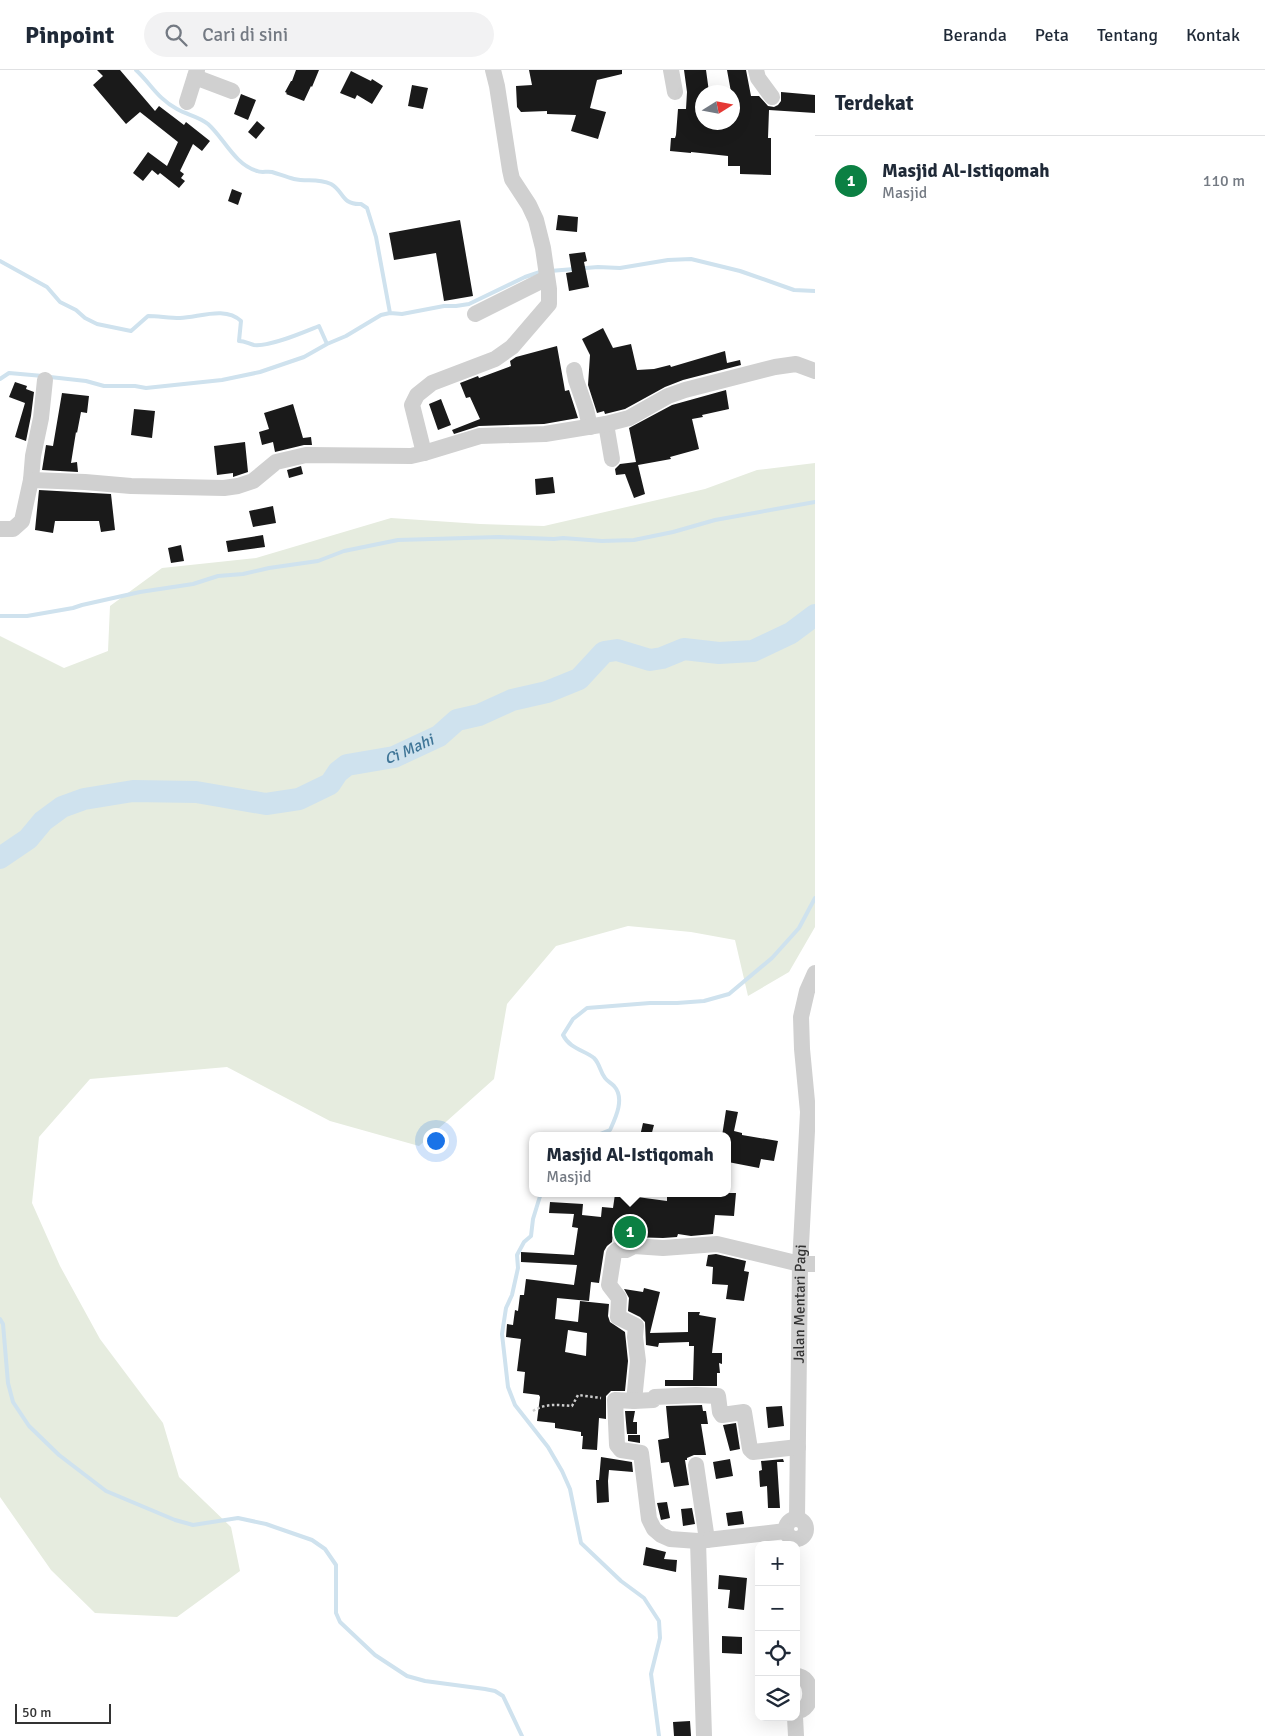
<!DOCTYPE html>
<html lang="id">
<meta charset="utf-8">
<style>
:root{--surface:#fff;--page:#f2f2f3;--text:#1f2937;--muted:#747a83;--line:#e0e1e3;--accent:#0b8043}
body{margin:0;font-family:Signika,sans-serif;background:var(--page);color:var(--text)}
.controls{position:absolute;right:15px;bottom:15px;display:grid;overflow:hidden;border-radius:10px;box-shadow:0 5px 20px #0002}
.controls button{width:45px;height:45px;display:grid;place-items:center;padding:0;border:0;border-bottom:1px solid var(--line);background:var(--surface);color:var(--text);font:25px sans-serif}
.compass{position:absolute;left:695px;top:15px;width:45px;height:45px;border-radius:50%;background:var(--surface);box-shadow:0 5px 20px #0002;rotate:79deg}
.scale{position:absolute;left:15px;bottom:12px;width:96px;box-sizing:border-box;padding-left:5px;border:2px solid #333;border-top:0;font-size:14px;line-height:18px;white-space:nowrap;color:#333;-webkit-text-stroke:4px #fff;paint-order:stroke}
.you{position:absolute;left:435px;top:1070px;width:18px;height:18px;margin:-12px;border:4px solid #fff;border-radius:50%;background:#1a73e8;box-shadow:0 0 0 8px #1a73e833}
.badge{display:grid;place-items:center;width:32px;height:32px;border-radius:50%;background:var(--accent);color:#fff;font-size:16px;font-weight:700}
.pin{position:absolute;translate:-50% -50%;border:2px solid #fff;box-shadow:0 1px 5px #0006}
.popup{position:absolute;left:529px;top:1062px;width:202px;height:65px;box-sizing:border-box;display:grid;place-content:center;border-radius:10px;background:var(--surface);filter:drop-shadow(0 1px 4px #0005);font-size:16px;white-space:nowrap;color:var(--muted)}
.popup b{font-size:19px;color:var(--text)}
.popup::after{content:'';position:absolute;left:50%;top:100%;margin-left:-10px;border:10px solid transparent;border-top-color:var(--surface)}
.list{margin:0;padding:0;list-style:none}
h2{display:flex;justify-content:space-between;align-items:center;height:65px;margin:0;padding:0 20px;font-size:21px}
h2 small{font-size:16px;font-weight:400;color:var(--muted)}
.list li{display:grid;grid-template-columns:32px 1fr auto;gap:15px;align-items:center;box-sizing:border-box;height:90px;padding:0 20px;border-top:1px solid var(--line)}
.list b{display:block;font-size:19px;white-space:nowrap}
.list p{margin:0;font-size:16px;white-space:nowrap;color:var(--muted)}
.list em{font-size:16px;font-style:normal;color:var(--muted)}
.icon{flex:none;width:28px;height:28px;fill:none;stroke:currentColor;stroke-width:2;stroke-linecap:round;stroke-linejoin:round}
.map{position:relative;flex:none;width:815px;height:1666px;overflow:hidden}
header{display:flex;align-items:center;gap:30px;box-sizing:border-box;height:70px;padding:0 25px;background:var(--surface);border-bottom:1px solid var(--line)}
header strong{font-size:24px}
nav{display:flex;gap:28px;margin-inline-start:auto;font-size:18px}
.search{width:350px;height:45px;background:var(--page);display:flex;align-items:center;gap:12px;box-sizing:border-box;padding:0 18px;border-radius:28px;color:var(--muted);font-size:19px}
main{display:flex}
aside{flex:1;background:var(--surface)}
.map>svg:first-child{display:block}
.green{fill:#e6ecdf}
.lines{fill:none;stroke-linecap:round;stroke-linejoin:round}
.stream{stroke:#cfe2ee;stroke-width:4}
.river{stroke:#cfe2ee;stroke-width:22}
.building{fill:#1a1a1a;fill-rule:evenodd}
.path{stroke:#cdcdcd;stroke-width:2.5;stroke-dasharray:2.5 2.5;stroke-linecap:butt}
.minor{stroke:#d0d0d0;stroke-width:16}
.labels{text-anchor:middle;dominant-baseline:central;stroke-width:5;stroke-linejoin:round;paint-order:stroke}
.street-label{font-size:15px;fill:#333;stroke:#fff}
.water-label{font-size:16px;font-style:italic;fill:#3f7597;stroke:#fff}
</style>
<header>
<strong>Pinpoint</strong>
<div class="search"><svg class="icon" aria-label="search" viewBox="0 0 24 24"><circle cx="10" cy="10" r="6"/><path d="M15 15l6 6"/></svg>Cari di sini</div>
<nav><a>Beranda</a><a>Peta</a><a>Tentang</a><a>Kontak</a></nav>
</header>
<main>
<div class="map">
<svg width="815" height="1666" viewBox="0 0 815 1666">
<rect width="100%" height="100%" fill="#fff"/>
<path class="green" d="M815,393v464l-26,45 -41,24 -13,-56 -44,-8 -63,-6 -72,20 -49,58 -13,75 -75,67 -89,-25 -103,-54 -137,12 -51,58 -7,66 28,63 40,73 63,84 16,54 52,50 9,44 -63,46 -82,-4 -44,-43 -51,-73v-861l64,32 44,-17 2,-45 52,-38 94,-10 135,-40 89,6 64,2 161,-37 52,-19z"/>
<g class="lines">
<path class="stream" d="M136,0c15,14 22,29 41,39 10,6 21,7 31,15 16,14 26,40 49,47 4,2 10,0 15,1 7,2 14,5 22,7 13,3 23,-1 37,5 13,7 10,21 30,20l6,4 9,29 14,76
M0,191l47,26 13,15 16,8 9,8 12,6 34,7 17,-15c10,0 21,2 32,2 20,-1 45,-12 61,3l-2,20c6,0 10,3 15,4 16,2 50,-13 65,-19l8,18
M550,201l48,-4 22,1 48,-8 23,-1 49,12 54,19 21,1
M50,307l36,4 18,5h31l11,2 76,-8 38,-8 44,-15 23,-13 19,-8 35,-21 9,-2 12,1 42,-8h12l13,-2 56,-27 18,-6
M0,309l9,-6 34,3
M0,546h27l46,-8 9,-3 58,-13 53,-8 25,-8 25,-2 26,-6 49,-7 26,-10 54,-11 101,-3 55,2 9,-1 39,3 32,-1 39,-8 42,-12 100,-18
M595,1066l15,-6c6,-13 15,-32 4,-44 -3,-3 -7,-5 -9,-8 -5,-6 -5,-14 -11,-20 -10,-8 -24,-9 -31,-23l10,-16 14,-11 63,-5h27l27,-2 25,-7 43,-36 27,-30 16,-30
M541,1123l-8,26 -2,17 -7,6 -7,13 1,13 -6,27 -6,13 -4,26 6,53 7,18 33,42 14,24 8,18 11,54 40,38 23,17 15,23 1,17 -9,36 8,62
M0,1249l3,5 5,59 5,19 16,24 30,29 47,36 69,29 18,5 45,-7 28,6 46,16 13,9 11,16v48l4,9 35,33 32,21 18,5 60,8 10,2 8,5 19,40"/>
<path class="river" id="s1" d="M0,788l28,-19 15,-18 19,-14 22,-8 49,-8 63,1 70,12 33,-5 31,-15 8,-12 9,-7 47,-8 45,-21 18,-16 22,-5 33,-15 35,-8 32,-13 25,-27 13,-2 33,10 12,-2 22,-9 35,4 34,-2 38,-18 24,-18"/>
</g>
<path class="building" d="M97,0h23l35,41 4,-5 25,19 2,-3 24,19 -8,10 -9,-7 -13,27 4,3 -3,4 4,3 -6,7 -19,-15 -2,2 -6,-5 -9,11 -10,-8 15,-21 19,14 11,-24 -38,-30 -14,12 -33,-39 10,-9z
M296,0h23l-7,17 -1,-1 -7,15 -18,-7 1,-1 -2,-1 6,-11h1z
M529,0h93v4l-25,6 -7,28 16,4 -8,27 -27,-8 5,-16 -29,-1v-3l-26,1 -4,-5 -1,-21 16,-1z
M684,0h22l3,22h-7v30h30v-30h-1l-4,-22h19l5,26h8l9,10 6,1 4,-2 3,-4v-9l34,3v18l-46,-3 -1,28h3v37l-31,-1v-8h-12v-10l-37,-4v1l-21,-2 1,-13h4l1,-3 2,-26h8l1,-17z
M351,1l20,10 1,-2 11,7 -11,18 -15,-9 -2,4 -15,-6z
M412,15l16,3 -5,21 -15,-3z
M241,24l15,6 -8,20 -14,-6z
M257,51l8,7 -9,11 -8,-7z
M232,119l10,4 -4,12 -10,-4z
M558,145l20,2 -1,15 -21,-2z
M460,150l13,76 -29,5 -8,-48 -42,7 -5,-27z
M585,182l2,9 -3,1 5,25 -20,4 -3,-18 6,-1 -3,-18z
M603,258l10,20 18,-4 6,26 17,-1 16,-4 1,2 54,-16 2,12 13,-3 1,5 -58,15 -18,7 -40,22 -20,5 -1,-3 -7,2 -9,-28 2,-30 -8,-16z
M557,276l7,39 1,6 4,-1 9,28 -34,6 -65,2 -25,8 -2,-4 28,-11 -10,-22 -4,1 -6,-15 18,-7 1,2 32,-12 -1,-5 6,-4z
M15,312l12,4 -1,3 8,3 -3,24 -5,25 -11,-4 10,-34 -16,-6z
M726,320l3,19 -27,6 1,2 -11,2 7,30 -29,8 1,2 -33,6 7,29 -11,4 -9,-24 -9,1 -1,-6 5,-5 16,-2 -7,-34 43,-23z
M62,323l27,3 -2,17 -6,-1 -4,21 -1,-1 -5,31 6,-1 1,10 -36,-2 4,-25 7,1z
M441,329l10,26 -13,5 -9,-26z
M293,334l10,34 8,-1 1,8h-8l-29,7 -2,-10 -11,3 -3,-13 10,-3 -5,-16z
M134,339l21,2 -3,27 -21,-3z
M245,372l3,30 -15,5v-4l-16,2 -3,-29z
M301,396l2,8 -14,4 -2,-8z
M553,407l2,16 -19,2 -1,-16z
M39,420l72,4 4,36 -14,2 -2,-11h-44l-2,12 -18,-3z
M273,436l3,17 -23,4 -4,-16z
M263,465l2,12 -37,5 -2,-11z
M181,475l3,16 -13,2 -3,-15z
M726,1040l12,2 -4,19 8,2v2l36,6 -4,20 -13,-2 -2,9 -31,-6v-26h-6z
M643,1053l11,2 -3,11h-11z
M667,1123h69l-2,23 -19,-1 -2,19 -22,2 -13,-2 -1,3 -14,1 -34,-1 -16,-5 -1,10 -5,4 -3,5 -5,32 -8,-1 -2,19 -32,-3 -2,21 23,3 2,-21 29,3 -1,12 2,6 15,10 3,29 -3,30h-14l-5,5v23l-7,-1 -2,32 -15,-1 1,-13h-2v-4l-26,-4v-5l-18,-2 3,-24 -1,-2 -16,-2 2,-21 -8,-1 4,-32 -15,-2 1,-13 6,1 2,-15 3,1 2,-16h4l2,-16 48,6 3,-20 -56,-3v-10l53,3 4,-27 -6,-1 2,-13 -25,-1 1,-11 33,2 -1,11 19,2 1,-10 11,1 2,-14 52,7zM568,1260l19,3 -1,23 -21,-4z
M716,1184l30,7 -2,10 5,1 -5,29 -18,-2 2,-14 -16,-1 1,-17 -7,-1 2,-11z
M644,1218l16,4 -10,41 38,-1v-20h12l-1,3 17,3 -4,35h10v11l-3,-1 1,10h-3v13h-52v-6h28l1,-34h-5v-4l-30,1 -1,4 -12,-2 -1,-23 -5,-5 -12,-6 1,-13 -5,-9 19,3z
M702,1335l1,6h3l2,13h-7l5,31h-12l-7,3v2h-2l4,25 -15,2 -5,-25 -8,1 -3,-23 11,-2 -3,-32z
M782,1336l2,20 -16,2 -2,-21z
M625,1341h10l-2,11h4v12h-10z
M736,1353l4,26 -10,2 -7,-26z
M628,1365h12v8l-12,-2z
M601,1387l31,5 1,10 -24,-2 -1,11 1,21 -12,1 -1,-23h3z
M730,1389l3,17 -17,3 -3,-17z
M783,1389l1,3h-7l3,46h-12l-1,-22 -7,1 -1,-16 3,-1 -1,-9z
M667,1432l3,16 -9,2 -4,-17z
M692,1438l3,16 -12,2 -2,-17z
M742,1441l2,13 -16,2 -2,-13z
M646,1477l20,5 -2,7 13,1 -1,12 -33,-7z
M719,1505l28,3 -3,32 -16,-2 2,-18 -12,-1z
M722,1566l20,1v17l-20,-1z
M690,1651l1,15h-17l-1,-14z"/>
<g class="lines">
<path class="path" d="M533,1341c12,-8 25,-6 39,-5l6,-11 23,3"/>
<g class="minor">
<path d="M671,0l4,22"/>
<path d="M756,0l2,8 14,19"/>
<path d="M195,7l37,14"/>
<path d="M187,32l10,-32"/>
<path d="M475,244l72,-36"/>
<path d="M574,300l2,10 10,29 4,18"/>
<path d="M606,354l6,35"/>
<path d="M424,383l56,-17 65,-2 61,-10 23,-6 39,-22 17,-6 90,-23 21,-3 19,7"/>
<path d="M31,410l2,-24 8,-38 4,-38"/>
<path d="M0,459h13l9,-8 9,-41 54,2 46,4 93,2 14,-2 15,-5 23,-19 30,-7 105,1 13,-3 -12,-48 5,-10 15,-12 63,-24 17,-12 37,-43v-15l-6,-41 -7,-28 -7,-15 -17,-26 -2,-9 -13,-84 -4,-16"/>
<path d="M634,1331l4,-40 -3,-24 1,-11 -18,-9 1,-19 -10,-13 5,-32 3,-3h9l8,-4 29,2 54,-4 83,20h15"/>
<path d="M696,1395l11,75"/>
<path id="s2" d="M797,1449l3,-255 8,-152 -6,-63 -1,-32 6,-26 8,-18"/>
<circle cx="796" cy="1459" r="10"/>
<path d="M786,1461l-88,10 -28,-2 -9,-4 -7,-6 -5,-10 -8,-66 -20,-3 -4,-5 -2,-45 19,1 19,-1 2,-3 41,-2 22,1 2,16 2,3 22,-3 6,37 3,3 45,-5"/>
<path d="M698,1471l6,195"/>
<path d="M796,1606c19,0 19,35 0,35"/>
<path d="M795,1647l1,19"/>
</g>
</g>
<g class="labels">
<g class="street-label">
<text stroke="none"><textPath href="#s2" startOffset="215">Jalan Mentari Pagi</textPath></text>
</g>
<g class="water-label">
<text stroke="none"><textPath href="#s1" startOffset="446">Ci Mahi</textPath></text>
</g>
</g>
</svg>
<div class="controls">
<button>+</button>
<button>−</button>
<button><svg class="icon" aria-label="locate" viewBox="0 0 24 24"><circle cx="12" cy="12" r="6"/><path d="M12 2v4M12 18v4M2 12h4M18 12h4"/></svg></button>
<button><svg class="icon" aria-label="layers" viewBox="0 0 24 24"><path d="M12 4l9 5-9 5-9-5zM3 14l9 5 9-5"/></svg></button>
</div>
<svg class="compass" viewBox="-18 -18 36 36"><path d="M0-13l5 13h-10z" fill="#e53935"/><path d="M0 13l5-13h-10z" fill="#747a83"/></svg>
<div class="scale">50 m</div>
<div class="you"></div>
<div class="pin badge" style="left:630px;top:1162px">1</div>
<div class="popup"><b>Masjid Al-Istiqomah</b>Masjid</div>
</div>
<aside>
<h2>Terdekat<small></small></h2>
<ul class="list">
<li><span class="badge">1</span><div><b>Masjid Al-Istiqomah</b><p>Masjid</p></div><em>110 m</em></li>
</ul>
</aside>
</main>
